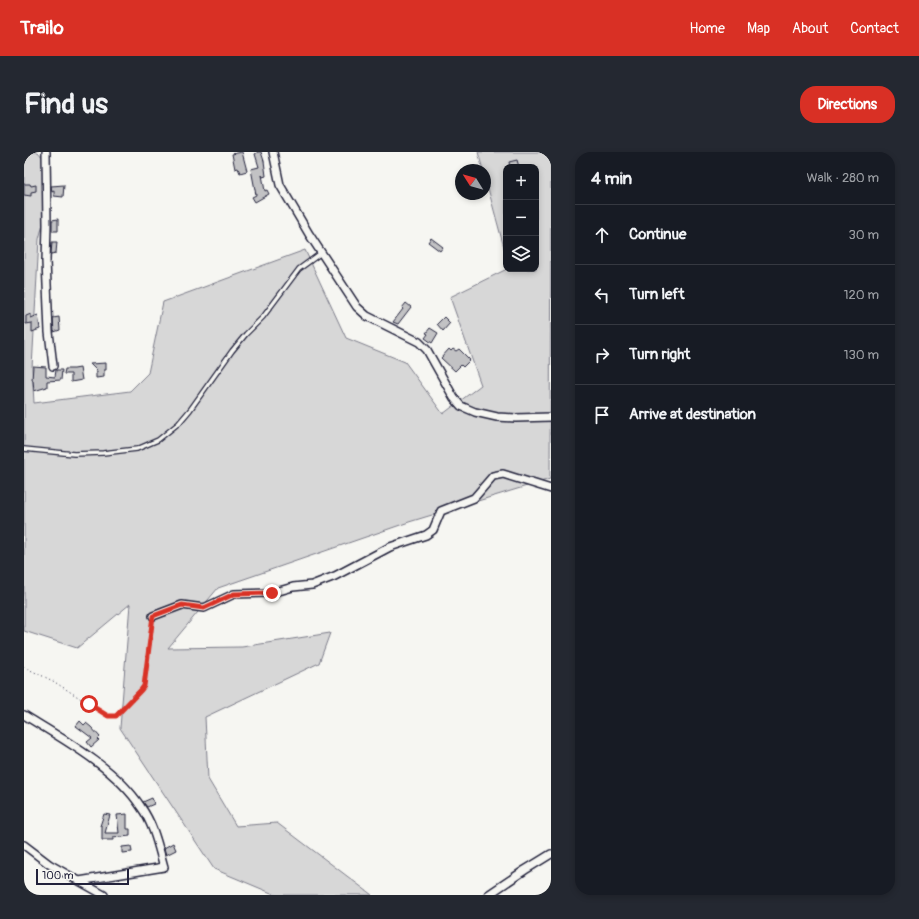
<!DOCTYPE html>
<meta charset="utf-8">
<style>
:root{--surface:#171b24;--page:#242831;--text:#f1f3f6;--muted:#9ea1a6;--line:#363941;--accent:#d93025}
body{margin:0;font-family:Pangolin,sans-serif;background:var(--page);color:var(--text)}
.controls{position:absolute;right:12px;top:12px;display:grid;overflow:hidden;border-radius:8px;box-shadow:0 2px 6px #0003}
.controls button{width:36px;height:36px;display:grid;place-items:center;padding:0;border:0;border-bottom:1px solid var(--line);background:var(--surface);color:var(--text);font:20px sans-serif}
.compass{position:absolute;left:431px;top:12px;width:36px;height:36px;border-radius:50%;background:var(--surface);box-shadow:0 2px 6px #0003;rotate:307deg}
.scale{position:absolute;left:12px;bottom:10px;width:93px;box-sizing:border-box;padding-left:4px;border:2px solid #22223b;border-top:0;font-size:11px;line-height:14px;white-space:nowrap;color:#22223b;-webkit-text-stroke:3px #f6f6f2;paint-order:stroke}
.stop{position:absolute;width:12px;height:12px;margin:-9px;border:3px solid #d93025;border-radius:50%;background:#fff}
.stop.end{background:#d93025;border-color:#fff;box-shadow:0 1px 4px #0008}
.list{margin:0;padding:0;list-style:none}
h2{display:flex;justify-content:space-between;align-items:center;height:52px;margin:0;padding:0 16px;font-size:17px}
h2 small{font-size:13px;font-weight:400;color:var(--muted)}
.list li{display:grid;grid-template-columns:26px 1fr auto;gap:12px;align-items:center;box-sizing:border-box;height:60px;padding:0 16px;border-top:1px solid var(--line)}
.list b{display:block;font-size:15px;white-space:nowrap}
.list em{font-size:13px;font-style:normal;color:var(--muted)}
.icon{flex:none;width:22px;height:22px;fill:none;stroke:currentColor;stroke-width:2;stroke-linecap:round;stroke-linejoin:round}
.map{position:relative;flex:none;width:527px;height:743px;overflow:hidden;border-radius:16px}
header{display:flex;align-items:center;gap:24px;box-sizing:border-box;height:56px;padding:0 20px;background:var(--accent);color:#fff}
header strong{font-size:19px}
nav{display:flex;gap:22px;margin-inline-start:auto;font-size:14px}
.intro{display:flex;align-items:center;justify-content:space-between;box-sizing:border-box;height:96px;padding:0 24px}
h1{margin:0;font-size:28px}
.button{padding:10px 18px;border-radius:16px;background:var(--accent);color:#fff;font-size:14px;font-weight:700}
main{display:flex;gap:24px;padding:0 24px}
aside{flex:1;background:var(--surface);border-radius:16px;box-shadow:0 2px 6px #0003}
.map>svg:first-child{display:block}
.green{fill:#d7d7d7;stroke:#7c7c89}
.building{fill:#c2c2c4;stroke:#22223b}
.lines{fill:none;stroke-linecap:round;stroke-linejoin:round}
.service-casing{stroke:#22223b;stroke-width:6}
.minor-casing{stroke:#22223b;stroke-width:10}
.path{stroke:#22223b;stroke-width:1;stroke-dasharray:1 3;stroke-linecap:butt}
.service{stroke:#f6f6f2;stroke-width:3.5}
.minor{stroke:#f6f6f2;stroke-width:7}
.route{stroke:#d93025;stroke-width:5}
</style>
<header>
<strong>Trailo</strong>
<nav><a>Home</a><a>Map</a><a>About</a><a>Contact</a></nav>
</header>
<div class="intro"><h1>Find us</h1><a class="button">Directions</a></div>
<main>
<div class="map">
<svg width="527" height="743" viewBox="0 0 527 743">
<rect width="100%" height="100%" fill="#f6f6f2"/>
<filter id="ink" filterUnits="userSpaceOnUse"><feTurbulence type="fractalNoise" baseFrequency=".025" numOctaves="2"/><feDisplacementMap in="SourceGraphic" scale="8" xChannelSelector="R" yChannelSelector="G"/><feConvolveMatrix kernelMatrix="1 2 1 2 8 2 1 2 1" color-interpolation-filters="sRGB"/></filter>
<g filter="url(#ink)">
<path class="green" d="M0,0h14l5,6 7,39 -11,42 -7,129 2,35 96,-12 18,-18 15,-71 142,-52 41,88 59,24 38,52 38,-29 -31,-88 57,-28h29v-102h-30v88l-21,-78v-7h-2l-5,-18h73l-1,327 -141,43 -191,66 -50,60 74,-1 88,-14 -11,30 -114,54 3,62 28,47 41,-3 95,72h-96l-62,-26 -94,-141 10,-124 -53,44 -53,-17z"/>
<path class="building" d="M218,0l5,19 -7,2 -2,-5 -3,1 -3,-15z
M234,0h3l3,9 2,15 -3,1 -1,-2 3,16 2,-1 2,4 -14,8 -3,-5 4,-2 -5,-26 8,-2 -4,-13z
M493,8l2,7h-9l-1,-5z
M0,32h6l1,2 5,-1v6l-5,1v4l-7,-1z
M40,33l-1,12 -9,-1v-5l-2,1 -1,-6z
M34,67v12h-6v-11z
M407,86l12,9 -3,4 -12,-9z
M28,90h5l-1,11 -5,1z
M382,151l5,4 -13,17 -5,-2 10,-13 -1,-1z
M7,162v4l7,-3 2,14 -8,3v-9l-6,1v-8z
M35,165l1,13 -6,2 -1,-14z
M420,165l6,6 -7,8 -6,-7z
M406,176l8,5 -6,10 -7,-5 3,-4 -2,-1z
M425,197l2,2 2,-2 3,2 3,-2 11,11 -7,7 -2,-2 -6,6 -14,-13z
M82,211v7h-2v7l-8,1v-6h2l-8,-8z
M9,214l13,1v9l9,1 1,-7h6l-1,10 -14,1v6l-13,4 -1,-11h-1z
M56,216l2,12 -11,2v-8h-7l1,-5h9z
M56,569l4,4 2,-2 5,4 9,10 -2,2 1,1 -8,7 -4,-5 5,-4 -16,-12z
M128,646l2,6 -7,3 -4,-5z
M80,662l6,1 -5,18h14l-2,-18 10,-1v15h3v7l-17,2v2h-11v-14h-2z
M149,691l3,7 -10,5 -2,-7z
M107,694l1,6 -10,1v-6z"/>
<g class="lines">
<defs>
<path id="service" d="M0,297l50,5 29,-1 34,-4 21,-9 21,-17 11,-13 42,-59 14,-17 17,-17 36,-48 22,-16"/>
<path id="minor" d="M22,0l1,73 -1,36 3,71 4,34
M249,0l7,33 29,49 48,73 10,9 52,26 8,8 27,48 7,8 14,6 22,5 19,1 35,-1
M129,464l29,-11 22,3 30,-14 38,-1 21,-6 19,-2 23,-9 55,-29 36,-12 7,-5 8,-19 33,-13 19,-22 10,-2 48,15
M0,563c39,24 92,53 117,92 13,18 17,39 23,60l-85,14 -30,-17 -25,-19
M55,729l25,14
M464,743l37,-25 26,-16"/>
</defs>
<use href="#service" class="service-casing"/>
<use href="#minor" class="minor-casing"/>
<path class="path" d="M0,515l29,14 55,35h8l16,-16 12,-14 8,-64"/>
<use href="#service" class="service"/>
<use href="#minor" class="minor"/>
</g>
</g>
<g class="lines" filter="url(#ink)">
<path class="route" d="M65,552l19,12h8l25,-26 3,-4 9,-70 29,-11 22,3 30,-14 38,-1"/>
</g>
</svg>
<div class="controls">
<button>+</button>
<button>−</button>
<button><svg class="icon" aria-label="layers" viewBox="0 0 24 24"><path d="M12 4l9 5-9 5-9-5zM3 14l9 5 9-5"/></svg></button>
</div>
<svg class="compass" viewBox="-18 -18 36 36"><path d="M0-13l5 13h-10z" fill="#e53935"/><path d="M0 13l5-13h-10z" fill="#9ea1a6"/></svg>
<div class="scale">100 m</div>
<div class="stop" style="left:65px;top:552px"></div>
<div class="stop end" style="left:248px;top:441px"></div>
</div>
<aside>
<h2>4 min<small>Walk · 280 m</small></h2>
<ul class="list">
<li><svg class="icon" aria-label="ahead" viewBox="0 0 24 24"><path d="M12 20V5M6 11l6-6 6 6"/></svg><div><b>Continue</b></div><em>30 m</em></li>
<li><svg class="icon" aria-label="left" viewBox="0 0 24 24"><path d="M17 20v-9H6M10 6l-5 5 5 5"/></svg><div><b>Turn left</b></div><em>120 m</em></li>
<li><svg class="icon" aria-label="right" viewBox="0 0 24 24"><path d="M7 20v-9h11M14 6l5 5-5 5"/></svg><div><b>Turn right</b></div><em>130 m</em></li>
<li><svg class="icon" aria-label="arrive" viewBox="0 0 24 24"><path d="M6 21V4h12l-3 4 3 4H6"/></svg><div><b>Arrive at destination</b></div></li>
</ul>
</aside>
</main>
